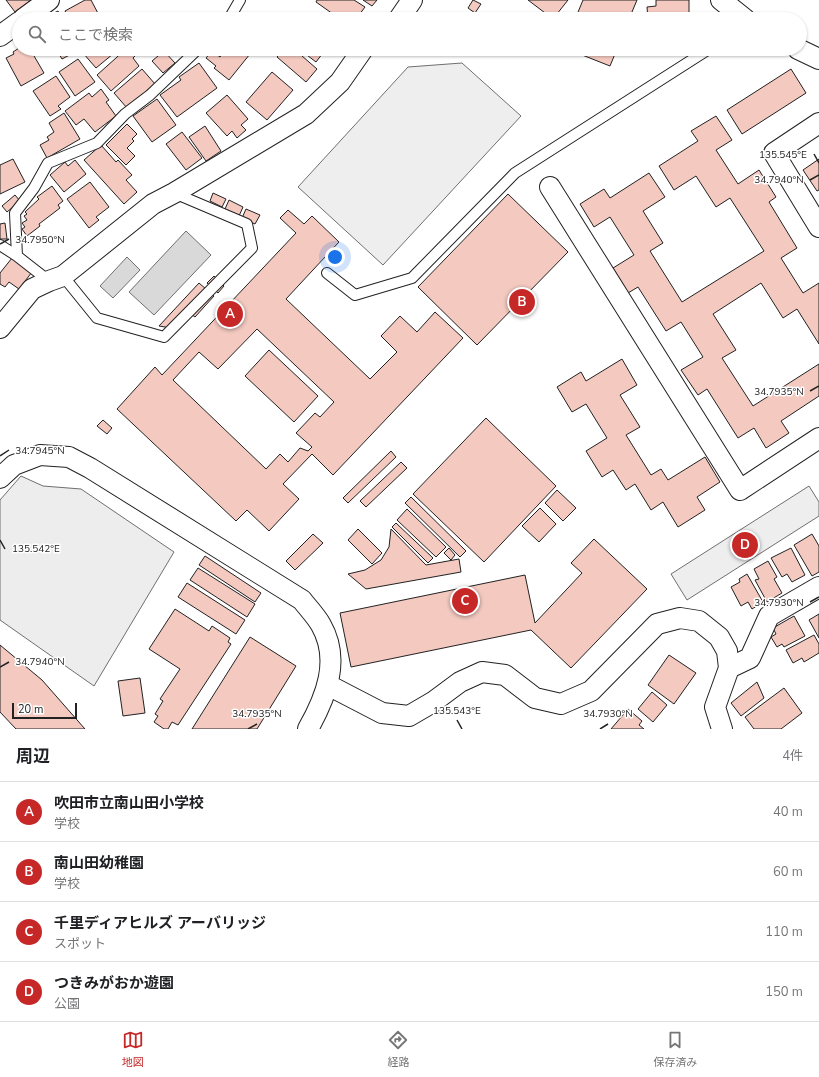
<!DOCTYPE html>
<html lang="ja">
<meta charset="utf-8">
<style>
:root{--surface:#fff;--page:#f2f2f2;--text:#202124;--muted:#757577;--line:#e0e0e0;--accent:#c62828}
body{margin:0;font-family:"Nunito Sans","Noto Sans JP",sans-serif;background:var(--page);color:var(--text)}
.scale{position:absolute;left:12px;bottom:10px;width:65px;box-sizing:border-box;padding-left:4px;border:2px solid #222;border-top:0;font-size:11px;line-height:14px;white-space:nowrap;color:#222;-webkit-text-stroke:3px #fff;paint-order:stroke}
.you{position:absolute;left:335px;top:257px;width:14px;height:14px;margin:-10px;border:3px solid #fff;border-radius:50%;background:#1a73e8;box-shadow:0 0 0 6px #1a73e833}
.badge{display:grid;place-items:center;width:26px;height:26px;border-radius:50%;background:var(--accent);color:#fff;font-size:13px;font-weight:700}
.pin{position:absolute;translate:-50% -50%;border:2px solid #fff;box-shadow:0 1px 4px #0006}
.list{margin:0;padding:0;list-style:none}
h2{display:flex;justify-content:space-between;align-items:center;height:52px;margin:0;padding:0 16px;font-size:17px}
h2 small{font-size:13px;font-weight:400;color:var(--muted)}
.list li{display:grid;grid-template-columns:26px 1fr auto;gap:12px;align-items:center;box-sizing:border-box;height:60px;padding:0 16px;border-top:1px solid var(--line)}
.list b{display:block;font-size:15px;white-space:nowrap}
.list p{margin:0;font-size:13px;white-space:nowrap;color:var(--muted)}
.list em{font-size:13px;font-style:normal;color:var(--muted)}
.icon{flex:none;width:22px;height:22px;fill:none;stroke:currentColor;stroke-width:2;stroke-linecap:round;stroke-linejoin:round}
.map{position:relative;flex:none;width:819px;height:729px;overflow:hidden}
.search{position:absolute;background:var(--surface);box-shadow:0 1px 3px #0004;left:12px;right:12px;top:12px;height:44px;display:flex;align-items:center;gap:10px;box-sizing:border-box;padding:0 14px;border-radius:22px;color:var(--muted);font-size:15px}
.sheet{height:292px;background:var(--surface)}
nav{display:flex;justify-content:space-around;align-items:center;box-sizing:border-box;height:56px;border-top:1px solid var(--line);background:var(--surface);font-size:11px;color:var(--muted)}
nav a{display:grid;justify-items:center;gap:2px}
nav .on{color:var(--accent)}
.map>svg:first-child{display:block}
.green{fill:#eee;stroke:#6f6f6f}
.parking{fill:#ededed;stroke:#6f6f6f}
.water{fill:#d9d9d9;stroke:#6f6f6f}
.building{fill:#f3c9c0;stroke:#222;fill-rule:evenodd}
.lines{fill:none;stroke-linecap:round;stroke-linejoin:round}
.service-casing{stroke:#222;stroke-width:12}
.minor-casing{stroke:#222;stroke-width:22}
.service{stroke:#fff;stroke-width:10}
.minor{stroke:#fff;stroke-width:20}
.ticks{fill:none;stroke:#222;stroke-width:1.5}
.ticks-label{font-size:10px;text-anchor:middle;fill:#222;stroke:#fff;stroke-width:3;stroke-linejoin:round;paint-order:stroke}
</style>
<div class="map">
<svg width="819" height="729" viewBox="0 0 819 729">
<rect width="100%" height="100%" fill="#fff"/>
<path class="green" d="M462,63l59,53 -138,149 -85,-78 110,-120z
M809,486l10,16v14l-132,84 -16,-26z"/>
<path class="parking" d="M21,476l22,10 38,3 93,63 -80,134 -94,-66v-120z"/>
<path class="water" d="M186,231l25,24 -57,60 -25,-23z
M127,257l13,13 -27,28 -13,-12z"/>
<path class="building" d="M6,0h25l-16,12z
M85,0h6l10,19h-32l-4,-8z
M317,0h37l11,7 -9,12 -7,-3 -2,3h-7l-24,-17z
M363,0h14l-5,6z
M473,0l8,4 -6,9 -7,-5z
M528,0h40l-15,19z
M583,0h54l-8,19h-65l3,-6 9,4z
M656,0h33v13l-8,1 1,5h-34l-1,-12 9,-1z
M58,11l4,8h-20z
M19,48l11,1 14,24 -23,13 -15,-28 8,-4 -1,-2z
M56,49h23v1l-17,9z
M88,49h31l-23,19 -13,-15z
M126,49h5l5,6 -3,3 6,8 -28,25 -14,-16z
M226,49h28l-25,31 -15,-12 2,-2 -10,-8 6,-7 8,6z
M266,49h14l-6,7z
M284,49h10l23,20 -11,13 -29,-25z
M299,49h27l-10,13z
M567,49h50l-7,17z
M164,51l11,12 -12,10 -11,-12z
M78,59l17,23 -20,14 -16,-24z
M199,63l18,25 -40,29 -17,-22 21,-15 -2,-3z
M142,69l13,15 -28,24 -13,-15z
M791,69l15,24 -64,41 -15,-24z
M272,72l21,18 -26,30 -21,-18z
M56,76l14,21 -12,9 3,3 -11,7 -17,-25z
M101,89l8,11 -3,2 10,14 -21,16 -11,-13 -8,6 -11,-14 24,-18 3,4z
M227,95l21,24 -7,6 5,5 -9,8 -5,-7 -5,5 -21,-23z
M157,99l19,26 -24,17 -19,-26z
M64,113l16,26 -33,19 -7,-13 9,-5 -2,-3 7,-5 -5,-9z
M716,116l16,24 -16,10 22,34 21,-14 17,27 -7,5 28,46 -16,10 22,35 16,-10v61l-22,-35 -14,9 -22,-35 -48,31 23,36 -14,8 31,48 66,-42v32l-38,25 8,12 -23,15 -12,-20 -16,10 -31,-49 -9,6 -17,-25 22,-13 -22,-35 -15,9 -28,-44 -10,6 -15,-25 21,-13 -24,-38 -16,10 -14,-23 24,-15 6,9 39,-25 16,24 -22,14 20,32 -13,8 32,51 82,-51 -34,-53 -14,9 -20,-31 -22,14 -15,-24 39,-25 -7,-10z
M127,124l10,10 -5,5 2,2 -7,7 8,8 -9,9 -20,-20z
M205,126l16,25 -15,10 -17,-24z
M182,132l20,26 -16,12 -20,-26z
M101,145l15,17 2,-2 14,15 -6,5 11,12 -13,12 -40,-44z
M13,159l12,23 -25,12v-29z
M819,159v31l-2,1 -14,-21z
M75,160l11,14 -22,18 -14,-17 15,-13 3,4z
M90,182l19,25 -13,10 3,3 -10,8 -22,-29z
M52,186l11,15 -5,4 2,3 -21,16 1,2 -13,10 -5,-7 3,-2 -3,-4 5,-3 -3,-4 3,-2 -2,-2 14,-13 -2,-2z
M213,193l13,6 -4,8 -12,-6z
M508,194l60,58 -91,93 -59,-58z
M15,195l5,6 -13,11 -5,-6z
M229,200l14,7 -4,9 -14,-7z
M246,209l14,6 -5,9 -13,-6z
M288,210l16,14 8,-8 27,26 -53,57 84,80 27,-27 -16,-16 19,-20 17,16 18,-20 28,26 -130,137 -21,-21 -29,30 16,15 -30,32 -22,-21 -11,11 -119,-112 38,-42 7,8 134,-142 -16,-15zM257,329l77,73 -14,15 -5,-4 -19,20 16,14 -4,4 -8,-3 -12,14 -8,-8 -14,15 -93,-89 26,-28 19,17z
M5,223l2,16h-7v-15z
M12,258l20,14 -13,17 -10,-7 -4,5 -5,-3v-11z
M214,276l10,10 -6,7 -11,-10z
M199,283l15,13 -19,21 -4,-3 -14,15 -18,-3z
M269,350l49,46 -24,26 -49,-46z
M622,359l15,26 -17,10 20,32 -14,8 25,40 10,-6 7,11 37,-23 15,25 -23,15 8,13 -27,17 -15,-25 -12,8 -16,-26 -9,6 -13,-20 -11,7 -16,-26 21,-13 -21,-34 -14,8 -15,-25 24,-15 5,9z
M486,418l70,68 -72,76 -71,-68z
M103,420l9,8 -5,6 -10,-8z
M391,451l5,6 -48,46 -5,-5z
M401,462l6,6 -41,39 -6,-6z
M557,490l19,18 -13,13 -18,-18z
M411,497l55,54 -6,6 -55,-54z
M540,508l16,16 -17,18 -17,-16z
M407,509l39,38 -10,10 -39,-37z
M396,523l37,35 -5,5 -36,-36z
M358,529l24,24 -10,11 -24,-24z
M391,529l35,36 33,-6 2,13 -95,17 -18,-15 17,-4 16,-10 8,-13z
M313,534l10,9 -28,27 -9,-9z
M812,534l7,12v26l-7,4 -18,-31z
M594,539l53,50 -76,79 -40,-38 -180,37 -11,-54 185,-38 10,48 47,-50 -11,-10z
M449,548l6,7 -4,5 -7,-7z
M791,548l14,27 -13,7 -5,-8 -5,3 -11,-19z
M205,556l56,37 -6,9 -56,-37z
M768,561l9,16 -3,2 8,14 -15,9 -12,-22 4,-1 -5,-10z
M198,568l57,36 -8,13 -57,-37z
M747,574l16,28 -11,7 -4,-7 -7,4 -10,-19 9,-5 -1,-3z
M187,583l58,37 -9,14 -58,-37z
M175,609l34,22 3,-5 18,12 -2,4 3,2 -53,81 -6,-3 -4,7h-4l-10,-7 4,-6 -3,-2 8,-13 -3,-2 20,-30 -31,-20z
M819,614v24l-10,-18z
M794,616l11,20 -21,11 -2,-3 -5,3 -6,-10 5,-3 -3,-6z
M814,635l5,9v9l-15,9 -2,-4 -9,5 -7,-13z
M250,637l46,29 -39,63h-65z
M0,645l42,35 43,49h-69l-16,-17z
M669,655l27,18 -22,31 -26,-19z
M140,678l5,35 -22,3 -5,-35z
M757,682l7,16 -23,18 -10,-13z
M784,688l18,25 -21,16h-27l-9,-12z
M652,692l15,13 -14,17 -15,-13z
M628,709l14,12 -3,4 5,4h-33z"/>
<g class="lines">
<defs>
<path id="service" d="M229,19l11,-19
M0,245l17,11 32,25
M17,256l-2,-43 19,-25 14,-25 49,-20 28,-29 25,-19 48,-46
M327,273l28,22 57,-17 103,-105 194,-124
M63,276l34,42 67,19 88,-89 -5,-24 -73,-31"/>
<path id="minor" d="M721,0l24,19
M23,19l26,-19
M399,19l13,-19
M0,36l19,-14
M798,49l21,10
M819,123l-45,30 45,74
M550,187l190,303 79,-52
M0,328l32,-39 17,-8 14,-5 90,-72 21,-11 132,-79 34,-32 23,-33
M0,478l14,-13 26,-10 29,2 21,11 212,132c6,8 14,16 19,25 20,35 5,72 -13,104
M729,668l21,-10 19,-42 50,-29
M328,685l54,28 27,3 24,-14 27,-20 22,-10 23,3 30,23 26,6 30,-13 66,-67 23,-6 19,3 20,16 8,14 2,17 -14,39 7,22"/>
</defs>
<use href="#service" class="service-casing"/>
<use href="#minor" class="minor-casing"/>
<use href="#service" class="service"/>
<use href="#minor" class="minor"/>
</g>
<path class="ticks" d="M814,154l5,9M810,180l9,-5M0,244l9,-5M810,391l9,-5M0,456l9,-6M0,540l5,9M810,602l9,-5M0,667l9,-5M457,720l5,9M248,729l9,-5M600,729l8,-5"/>
<g class="ticks-label">
<text x="783" y="158">135.545°E</text>
<text x="779" y="183">34.7940°N</text>
<text x="40" y="243">34.7950°N</text>
<text x="779" y="395">34.7935°N</text>
<text x="40" y="454">34.7945°N</text>
<text x="36" y="552">135.542°E</text>
<text x="779" y="606">34.7930°N</text>
<text x="40" y="665">34.7940°N</text>
<text x="457" y="714">135.543°E</text>
<text x="257" y="717">34.7935°N</text>
<text x="608" y="717">34.7930°N</text>
</g>
</svg>
<div class="scale">20 m</div>
<div class="you"></div>
<div class="pin badge" style="left:230px;top:314px">A</div>
<div class="pin badge" style="left:522px;top:302px">B</div>
<div class="pin badge" style="left:465px;top:601px">C</div>
<div class="pin badge" style="left:745px;top:545px">D</div>
<div class="search"><svg class="icon" aria-label="search" viewBox="0 0 24 24"><circle cx="10" cy="10" r="6"/><path d="M15 15l6 6"/></svg>ここで検索</div>
</div>
<section class="sheet">
<h2>周辺<small>4件</small></h2>
<ul class="list">
<li><span class="badge">A</span><div><b>吹田市立南山田小学校</b><p>学校</p></div><em>40 m</em></li>
<li><span class="badge">B</span><div><b>南山田幼稚園</b><p>学校</p></div><em>60 m</em></li>
<li><span class="badge">C</span><div><b>千里ディアヒルズ アーバリッジ</b><p>スポット</p></div><em>110 m</em></li>
<li><span class="badge">D</span><div><b>つきみがおか遊園</b><p>公園</p></div><em>150 m</em></li>
</ul>
</section>
<nav>
<a class="on"><svg class="icon" aria-label="map" viewBox="0 0 24 24"><path d="M3 6l6-2 6 2 6-2v14l-6 2-6-2-6 2zM9 4v14M15 6v14"/></svg>地図</a>
<a><svg class="icon" aria-label="directions" viewBox="0 0 24 24"><path d="M12 3l9 9-9 9-9-9zM9 14v-3h6M13 9l2 2-2 2"/></svg>経路</a>
<a><svg class="icon" aria-label="saved" viewBox="0 0 24 24"><path d="M7 4h10v16l-5-4-5 4z"/></svg>保存済み</a>
</nav>
